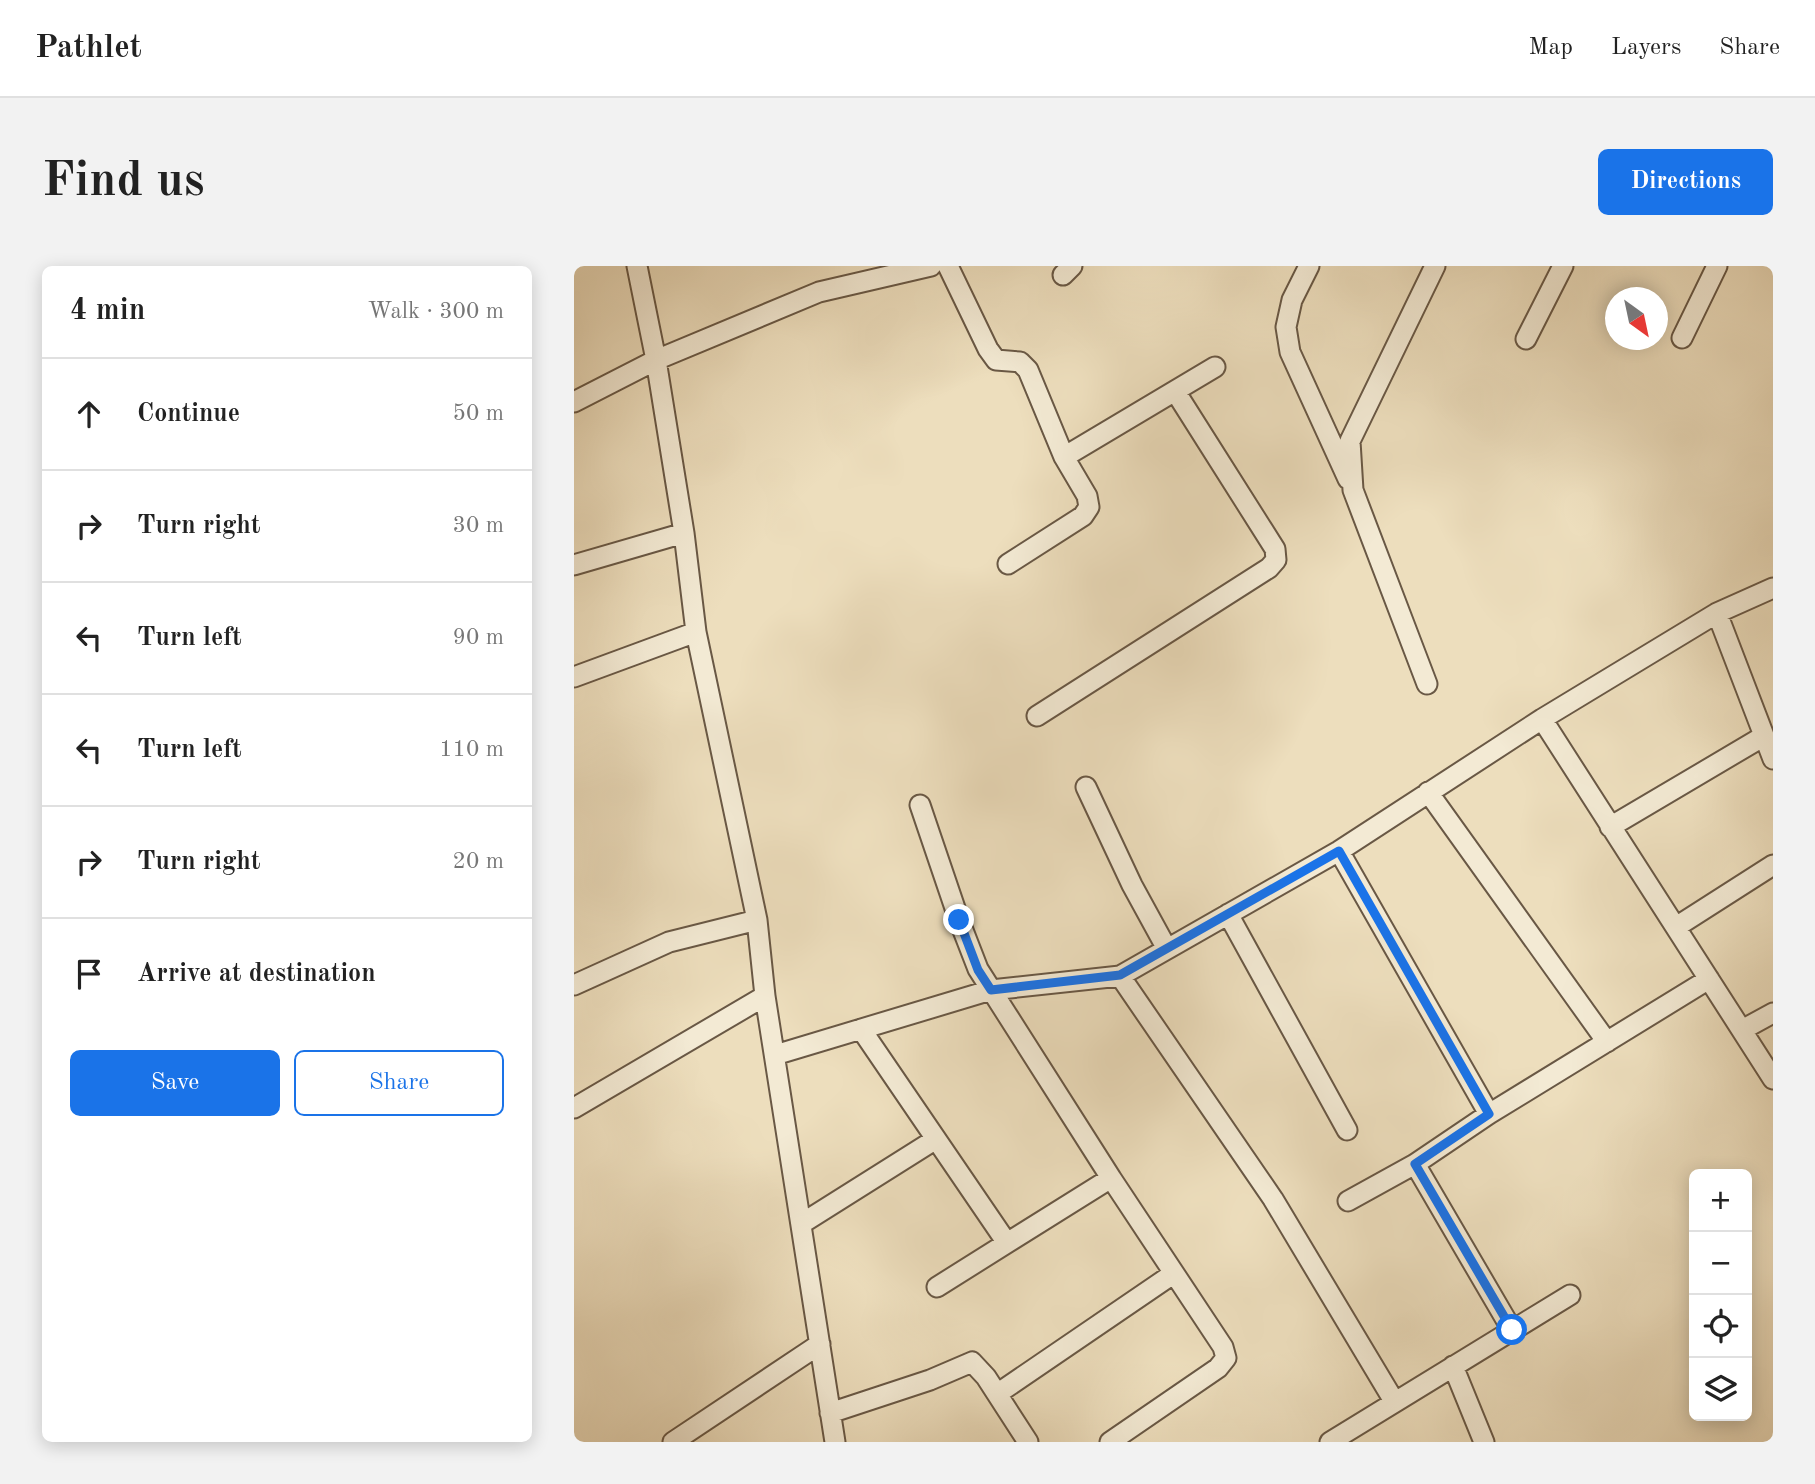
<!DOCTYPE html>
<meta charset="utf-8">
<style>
:root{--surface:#fff;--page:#f2f2f2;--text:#222;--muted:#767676;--line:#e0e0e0;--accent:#1a73e8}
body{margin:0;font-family:"Old Standard TT",serif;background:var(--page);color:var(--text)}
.controls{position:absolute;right:21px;bottom:21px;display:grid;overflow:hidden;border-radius:10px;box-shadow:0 4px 18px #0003}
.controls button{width:63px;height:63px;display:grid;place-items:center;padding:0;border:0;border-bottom:2px solid var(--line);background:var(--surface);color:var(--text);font:35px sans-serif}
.compass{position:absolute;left:1031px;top:21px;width:63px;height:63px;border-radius:50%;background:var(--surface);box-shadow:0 4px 18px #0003;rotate:147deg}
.stop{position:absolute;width:21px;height:21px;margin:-16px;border:5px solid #1a73e8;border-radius:50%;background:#fff}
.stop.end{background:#1a73e8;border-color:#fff;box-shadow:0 2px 7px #0008}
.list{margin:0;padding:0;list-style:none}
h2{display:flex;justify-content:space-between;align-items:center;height:91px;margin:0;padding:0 28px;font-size:30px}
h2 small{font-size:23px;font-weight:400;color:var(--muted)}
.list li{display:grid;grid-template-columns:46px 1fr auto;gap:21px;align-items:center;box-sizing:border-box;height:112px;padding:0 28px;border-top:2px solid var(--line)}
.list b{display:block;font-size:26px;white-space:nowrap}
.list em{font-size:23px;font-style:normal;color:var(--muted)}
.actions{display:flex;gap:14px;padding:21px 28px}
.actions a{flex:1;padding:16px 0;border:2px solid var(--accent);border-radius:10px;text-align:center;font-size:24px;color:var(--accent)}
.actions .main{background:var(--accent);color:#fff}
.icon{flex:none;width:38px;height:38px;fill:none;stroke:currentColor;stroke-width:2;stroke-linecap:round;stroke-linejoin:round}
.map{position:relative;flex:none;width:1199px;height:1176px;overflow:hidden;border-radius:10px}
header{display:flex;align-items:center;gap:42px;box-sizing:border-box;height:98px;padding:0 35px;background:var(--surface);border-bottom:2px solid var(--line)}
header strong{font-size:33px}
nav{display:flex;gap:38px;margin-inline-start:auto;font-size:24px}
.intro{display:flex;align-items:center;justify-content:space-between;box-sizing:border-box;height:168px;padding:0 42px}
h1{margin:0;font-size:49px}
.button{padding:18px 32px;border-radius:10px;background:var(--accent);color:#fff;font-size:24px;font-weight:700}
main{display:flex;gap:42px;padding:0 42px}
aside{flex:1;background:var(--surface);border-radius:10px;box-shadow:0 4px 18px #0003}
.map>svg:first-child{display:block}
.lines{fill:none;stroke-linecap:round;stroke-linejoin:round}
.minor-casing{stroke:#695845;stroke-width:23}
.minor{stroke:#f3ead4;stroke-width:19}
.route{stroke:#1a73e8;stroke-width:9}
</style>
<header>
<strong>Pathlet</strong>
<nav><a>Map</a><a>Layers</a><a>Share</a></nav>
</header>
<div class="intro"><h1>Find us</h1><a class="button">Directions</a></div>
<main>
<aside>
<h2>4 min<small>Walk · 300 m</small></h2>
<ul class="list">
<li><svg class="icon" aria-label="ahead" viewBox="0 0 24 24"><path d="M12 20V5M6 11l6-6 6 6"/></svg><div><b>Continue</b></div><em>50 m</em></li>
<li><svg class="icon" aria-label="right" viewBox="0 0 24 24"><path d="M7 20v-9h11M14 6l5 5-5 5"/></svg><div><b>Turn right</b></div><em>30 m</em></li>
<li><svg class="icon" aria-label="left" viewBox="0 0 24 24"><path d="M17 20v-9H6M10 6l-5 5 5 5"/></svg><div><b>Turn left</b></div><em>90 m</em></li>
<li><svg class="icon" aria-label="left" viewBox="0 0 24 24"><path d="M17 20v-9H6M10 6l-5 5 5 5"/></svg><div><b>Turn left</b></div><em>110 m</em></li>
<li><svg class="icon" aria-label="right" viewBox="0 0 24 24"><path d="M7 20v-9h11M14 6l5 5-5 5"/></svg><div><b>Turn right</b></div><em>20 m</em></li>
<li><svg class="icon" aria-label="arrive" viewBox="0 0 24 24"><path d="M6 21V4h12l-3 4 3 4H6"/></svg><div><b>Arrive at destination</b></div></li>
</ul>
<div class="actions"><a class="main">Save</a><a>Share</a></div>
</aside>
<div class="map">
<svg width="1199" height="1176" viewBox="0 0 1199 1176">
<rect width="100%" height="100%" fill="#eddebd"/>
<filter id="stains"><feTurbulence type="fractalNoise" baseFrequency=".00286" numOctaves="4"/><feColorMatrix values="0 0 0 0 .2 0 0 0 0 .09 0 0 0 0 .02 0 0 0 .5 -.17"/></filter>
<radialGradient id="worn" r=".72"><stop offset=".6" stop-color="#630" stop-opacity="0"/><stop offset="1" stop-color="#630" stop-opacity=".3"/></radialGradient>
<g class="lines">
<defs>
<path id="minor" d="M63,0l19,94 28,173 12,99 61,288 8,76 70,446
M374,0l40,83 8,11 24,2 8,8 36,87 23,39 2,11 -6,9 -75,48
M735,0l-17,34 -6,27 4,25 58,127
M489,9l9,-9
M1108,72l35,-72
M952,73l37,-73
M0,136l82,-42 163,-68 112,-26
M490,191l151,-90
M0,299l110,-32
M1143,347l56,146
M0,411l122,-45
M853,418l-74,-194 -3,-49 85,-175
M463,450l232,-148 7,-8 -1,-11 -100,-158
M968,453l231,360
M512,521l46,98 35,64
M854,526l179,250
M1036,561l154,-91
M765,585l150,263
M654,648l119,216
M1102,661l97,-62
M546,710l153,223 121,202
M0,719l95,-43 88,-22
M287,763l146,214 104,-65 -133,-209 -19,-49 -39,-115
M1168,764l31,-17
M201,789l216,-65 129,-14 219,-125 203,-132 175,-106 56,-25
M0,842l191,-112
M841,898l97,166
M774,935l67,-37 74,-50 220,-135
M227,958l135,-85
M363,1021l70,-44
M879,1100l31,76
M423,1128l176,-120
M256,1147l100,-33 42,-18 14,15 42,65
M99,1176l147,-98
M536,1176l108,-74 8,-10 -3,-11 -112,-169
M756,1176l240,-147"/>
</defs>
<use href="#minor" class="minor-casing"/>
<use href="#minor" class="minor"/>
</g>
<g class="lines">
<path class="route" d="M385,654l19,50 13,20 129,-15 219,-124 150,263 -74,50 97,166"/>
</g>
<rect width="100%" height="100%" filter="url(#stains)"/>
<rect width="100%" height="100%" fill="url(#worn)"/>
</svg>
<div class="controls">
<button>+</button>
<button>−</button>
<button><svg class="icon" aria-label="locate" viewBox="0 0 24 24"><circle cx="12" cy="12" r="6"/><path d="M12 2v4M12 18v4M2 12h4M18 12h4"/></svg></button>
<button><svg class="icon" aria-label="layers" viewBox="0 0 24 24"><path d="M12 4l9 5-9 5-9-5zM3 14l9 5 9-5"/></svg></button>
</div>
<svg class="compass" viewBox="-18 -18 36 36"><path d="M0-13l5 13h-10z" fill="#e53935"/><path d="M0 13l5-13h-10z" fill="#767676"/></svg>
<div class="stop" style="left:938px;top:1064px"></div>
<div class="stop end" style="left:385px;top:654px"></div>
</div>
</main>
